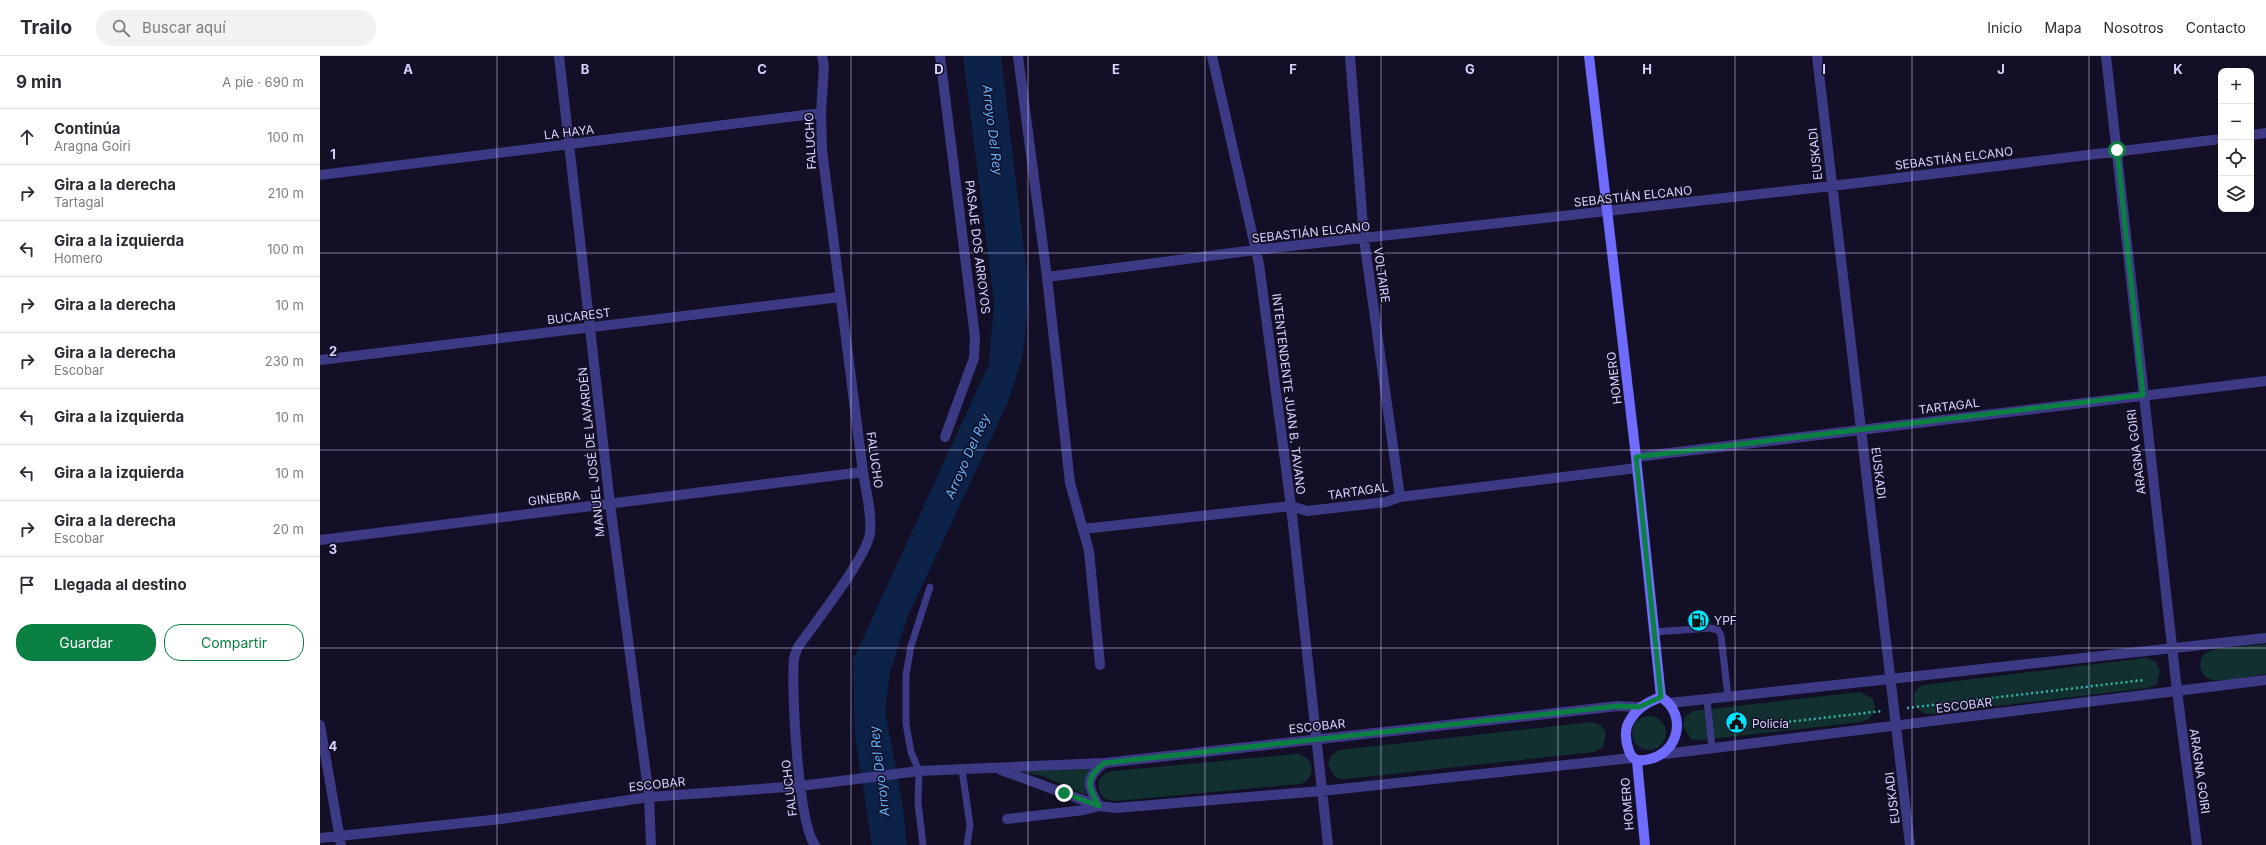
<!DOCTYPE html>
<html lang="es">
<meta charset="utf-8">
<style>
:root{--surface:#fff;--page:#f2f2f3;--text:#2b2b33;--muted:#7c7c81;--line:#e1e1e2;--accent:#0b8043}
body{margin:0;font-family:Inter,sans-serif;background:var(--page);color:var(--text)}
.controls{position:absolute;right:12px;top:12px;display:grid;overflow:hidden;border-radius:8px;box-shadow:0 2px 10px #0003}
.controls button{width:36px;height:36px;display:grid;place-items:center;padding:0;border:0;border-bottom:1px solid var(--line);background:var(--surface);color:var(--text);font:20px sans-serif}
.stop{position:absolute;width:12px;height:12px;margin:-9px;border:3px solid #0b8043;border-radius:50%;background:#fff}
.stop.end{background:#0b8043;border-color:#fff;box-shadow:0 1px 4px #0008}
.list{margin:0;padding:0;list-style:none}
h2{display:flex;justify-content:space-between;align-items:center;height:52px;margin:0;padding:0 16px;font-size:17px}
h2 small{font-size:13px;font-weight:400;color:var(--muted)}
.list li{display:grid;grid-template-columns:26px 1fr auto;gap:12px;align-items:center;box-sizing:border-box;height:56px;padding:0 16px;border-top:1px solid var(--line)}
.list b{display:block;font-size:15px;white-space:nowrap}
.list p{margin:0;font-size:13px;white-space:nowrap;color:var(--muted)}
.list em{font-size:13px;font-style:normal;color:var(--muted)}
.actions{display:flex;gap:8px;padding:12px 16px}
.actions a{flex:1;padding:9px 0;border:1px solid var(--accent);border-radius:16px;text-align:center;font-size:14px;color:var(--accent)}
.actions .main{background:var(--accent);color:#fff}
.icon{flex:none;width:22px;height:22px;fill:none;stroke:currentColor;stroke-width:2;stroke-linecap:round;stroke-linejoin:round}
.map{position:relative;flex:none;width:1946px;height:789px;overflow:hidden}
header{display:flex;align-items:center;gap:24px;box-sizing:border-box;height:56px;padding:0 20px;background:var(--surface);border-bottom:1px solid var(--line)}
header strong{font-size:19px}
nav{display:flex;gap:22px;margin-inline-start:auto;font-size:14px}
.search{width:280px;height:36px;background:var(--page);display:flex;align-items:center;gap:10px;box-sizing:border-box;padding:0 14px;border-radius:16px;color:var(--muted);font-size:15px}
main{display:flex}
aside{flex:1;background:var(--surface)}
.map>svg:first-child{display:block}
.green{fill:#12302f}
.water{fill:#0c2248}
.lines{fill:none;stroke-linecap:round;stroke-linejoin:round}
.path{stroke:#2fb8b0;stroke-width:2.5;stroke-dasharray:2 3;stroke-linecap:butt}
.lane{stroke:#3d3a85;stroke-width:7}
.street{stroke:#3d3a85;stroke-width:10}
.secondary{stroke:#6f6bff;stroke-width:10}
.route{stroke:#0b8043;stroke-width:5}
.grid{fill:none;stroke:#d9d4ff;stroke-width:1;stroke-opacity:0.55}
.labels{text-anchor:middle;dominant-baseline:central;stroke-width:3;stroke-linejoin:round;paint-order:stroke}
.street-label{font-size:12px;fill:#d9d4ff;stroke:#130f26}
.poi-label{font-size:12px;fill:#d9d4ff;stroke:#130f26;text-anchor:start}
.water-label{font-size:13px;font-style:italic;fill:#62b6ff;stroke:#130f26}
.grid-label{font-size:13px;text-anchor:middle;font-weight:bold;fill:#d9d4ff;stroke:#130f26;stroke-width:3;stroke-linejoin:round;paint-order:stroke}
</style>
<header>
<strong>Trailo</strong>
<div class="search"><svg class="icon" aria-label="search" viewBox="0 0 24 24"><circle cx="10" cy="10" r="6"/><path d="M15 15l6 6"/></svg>Buscar aquí</div>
<nav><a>Inicio</a><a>Mapa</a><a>Nosotros</a><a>Contacto</a></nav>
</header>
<main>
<aside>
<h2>9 min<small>A pie · 690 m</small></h2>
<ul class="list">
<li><svg class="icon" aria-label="ahead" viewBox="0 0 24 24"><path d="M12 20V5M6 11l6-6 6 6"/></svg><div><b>Continúa</b><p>Aragna Goiri</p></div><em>100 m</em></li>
<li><svg class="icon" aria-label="right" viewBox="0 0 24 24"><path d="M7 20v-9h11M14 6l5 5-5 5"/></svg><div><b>Gira a la derecha</b><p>Tartagal</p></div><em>210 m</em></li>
<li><svg class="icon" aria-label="left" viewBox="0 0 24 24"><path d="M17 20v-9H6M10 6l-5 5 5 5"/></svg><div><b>Gira a la izquierda</b><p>Homero</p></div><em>100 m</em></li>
<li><svg class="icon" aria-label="right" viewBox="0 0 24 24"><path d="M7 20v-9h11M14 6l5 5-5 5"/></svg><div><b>Gira a la derecha</b></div><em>10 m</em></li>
<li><svg class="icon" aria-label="right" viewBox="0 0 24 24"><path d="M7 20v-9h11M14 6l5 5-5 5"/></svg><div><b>Gira a la derecha</b><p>Escobar</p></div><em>230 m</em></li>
<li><svg class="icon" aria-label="left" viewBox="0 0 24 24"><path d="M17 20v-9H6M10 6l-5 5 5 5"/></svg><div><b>Gira a la izquierda</b></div><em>10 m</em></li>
<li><svg class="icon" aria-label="left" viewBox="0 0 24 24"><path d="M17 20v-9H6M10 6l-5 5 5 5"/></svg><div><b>Gira a la izquierda</b></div><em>10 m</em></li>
<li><svg class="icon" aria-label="right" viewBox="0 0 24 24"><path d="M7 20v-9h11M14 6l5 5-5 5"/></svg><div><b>Gira a la derecha</b><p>Escobar</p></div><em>20 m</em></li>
<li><svg class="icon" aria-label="arrive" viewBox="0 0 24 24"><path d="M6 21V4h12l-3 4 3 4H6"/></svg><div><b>Llegada al destino</b></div></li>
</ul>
<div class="actions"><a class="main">Guardar</a><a>Compartir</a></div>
</aside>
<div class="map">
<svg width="1946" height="789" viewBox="0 0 1946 789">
<rect width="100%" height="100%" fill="#130f26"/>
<path class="green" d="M1946,588v30c-16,2 -37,8 -53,6 -15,-2 -18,-24 -3,-29 17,-5 39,-5 56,-7z
M1825,602l10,3 5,9 -3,14 -9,4 -217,26c-19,0 -24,-21 -8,-29z
M1540,636l13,7c4,11 0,19 -11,23l-161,18 -10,-1 -8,-13 2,-9 8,-6z
M1312 677a17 17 0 1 1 34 0a17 17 0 1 1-34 0Z
M1272,666l9,3 5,8 -3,14 -9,5 -248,27 -10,-1 -8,-13 3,-9 8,-6z
M977,698c18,3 20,25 3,30l-184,17c-22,0 -24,-27 -3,-30z
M773,712l-8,16 1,11 -46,-20 -19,-3z"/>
<path class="water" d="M643,0h38l28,236 -6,62 -15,48 -101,216 -17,55 -5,38 18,96 4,38h-35l-17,-110 -2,-75 136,-296 5,-62z"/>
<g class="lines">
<path class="path" d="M1587,652l237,-28
M1459,672v-5l103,-12"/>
<path class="lane" d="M1334,576l56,-4 8,2 3,6 7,61
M1387,644l5,48
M642,714l8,55 -3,20
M603,789l-5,-42 1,-32 -8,-19 -5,-28v-49l5,-29 19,-59"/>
<path class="street" d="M239,0l51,448 39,293 2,48
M620,0l35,281 -1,21 -29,79
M698,0l29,221 23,206 19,68 11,114
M892,0l47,208 32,242 37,339
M1030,0l14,183 36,258
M1497,0l93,789
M1786,0l71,635 20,154
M1931,79l15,-2
M0,119l501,-62
M727,221l208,-27 577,-64 389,-47
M0,304l520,-63
M1316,401l630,-76
M763,473l208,-23 16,5 79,-9 14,-5 237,-29
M0,484l543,-68
M1350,647l596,-65
M0,669l21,120
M1345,698l601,-74
M681,714l98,36 17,2 205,-17 311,-33
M779,750c-12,-20 -14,-28 5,-43
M687,763l77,-9 15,-4
M0,782l181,-19 148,-22 152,-11 118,-15 185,-8 514,-57 21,1
M495,789c-17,-22 -24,-156 -21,-187l4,-11c17,-24 69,-90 72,-114 2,-21 -4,-41 -7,-61l-41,-322 -1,-37 3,-47 -2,-10"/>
<path class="secondary" d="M1269,0l47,401 25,240
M1341,641c28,18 17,59 -16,63 -9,1 -13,-1 -16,-9 -3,-8 -4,-17 -2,-25 7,-16 18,-23 34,-29z
M1317,705l8,84"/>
</g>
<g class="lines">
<path class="route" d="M744,737l35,13c-12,-20 -14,-28 5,-43l514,-57 21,1 22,-10 -25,-240 507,-62 -26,-245"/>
</g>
<path class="grid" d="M177,0v789M354,0v789M531,0v789M708,0v789M885,0v789M1061,0v789M1238,0v789M1415,0v789M1592,0v789M1769,0v789M0,197h1946M0,394h1946M0,592h1946"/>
<defs>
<symbol id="fuel-disc" viewBox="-11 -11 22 22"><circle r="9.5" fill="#00e5ff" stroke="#130f26"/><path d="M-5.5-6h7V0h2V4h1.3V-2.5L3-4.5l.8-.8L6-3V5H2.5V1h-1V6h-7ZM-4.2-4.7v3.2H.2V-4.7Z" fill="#111"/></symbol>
<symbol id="civic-disc" viewBox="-11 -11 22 22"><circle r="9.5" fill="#00e5ff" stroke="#130f26"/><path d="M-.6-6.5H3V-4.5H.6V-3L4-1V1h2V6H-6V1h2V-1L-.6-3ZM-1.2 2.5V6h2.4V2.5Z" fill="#111"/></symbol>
</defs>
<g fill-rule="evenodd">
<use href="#fuel-disc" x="1366" y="552" width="25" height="25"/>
<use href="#civic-disc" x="1404" y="654" width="25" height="25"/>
</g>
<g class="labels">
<g class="street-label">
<text transform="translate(249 76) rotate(-7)">LA HAYA</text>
<text transform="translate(490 85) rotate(-93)">FALUCHO</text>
<text transform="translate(1495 98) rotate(-96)">EUSKADI</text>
<text transform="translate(1634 102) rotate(-7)">SEBASTIÁN ELCANO</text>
<text transform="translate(1313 140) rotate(-6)">SEBASTIÁN ELCANO</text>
<text transform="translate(991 176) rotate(-6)">SEBASTIÁN ELCANO</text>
<text transform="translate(658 191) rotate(83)">PASAJE DOS ARROYOS</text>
<text transform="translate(1062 219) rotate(82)">VOLTAIRE</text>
<text transform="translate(259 260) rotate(-7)">BUCAREST</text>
<text transform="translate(1294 322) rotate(-97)">HOMERO</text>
<text transform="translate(969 338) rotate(83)">INTENTENDENTE JUAN B. TAVANO</text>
<text transform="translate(1629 350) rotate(-7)">TARTAGAL</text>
<text transform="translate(271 396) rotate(-96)">MANUEL JOSÉ DE LAVARDÉN</text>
<text transform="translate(1816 396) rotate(-97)">ARAGNA GOIRI</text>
<text transform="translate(555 404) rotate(82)">FALUCHO</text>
<text transform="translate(1559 417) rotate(83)">EUSKADI</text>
<text transform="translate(1038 435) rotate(-8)">TARTAGAL</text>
<text transform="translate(234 442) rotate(-7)">GINEBRA</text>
<text transform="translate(1644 649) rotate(-7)">ESCOBAR</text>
<text transform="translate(997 670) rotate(-6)">ESCOBAR</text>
<text transform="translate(1880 715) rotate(82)">ARAGNA GOIRI</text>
<text transform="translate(337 728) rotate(-6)">ESCOBAR</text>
<text transform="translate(469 732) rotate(-97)">FALUCHO</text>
<text transform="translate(1572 742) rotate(-97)">EUSKADI</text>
<text transform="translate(1307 748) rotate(-95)">HOMERO</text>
</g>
<g class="poi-label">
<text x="1394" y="564">YPF</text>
<text x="1432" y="667">Policía</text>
</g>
<g class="water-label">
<text transform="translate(673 74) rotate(83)">Arroyo Del Rey</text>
<text transform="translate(647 400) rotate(-66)">Arroyo Del Rey</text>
<text transform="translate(559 715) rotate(-97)">Arroyo Del Rey</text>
</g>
</g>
<g class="grid-label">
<text x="88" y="18">A</text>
<text x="265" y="18">B</text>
<text x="442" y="18">C</text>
<text x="619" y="18">D</text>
<text x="796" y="18">E</text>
<text x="973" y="18">F</text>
<text x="1150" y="18">G</text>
<text x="1327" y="18">H</text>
<text x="1504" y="18">I</text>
<text x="1681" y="18">J</text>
<text x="1858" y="18">K</text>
<text x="13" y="103">1</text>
<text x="13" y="300">2</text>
<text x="13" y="498">3</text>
<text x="13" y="695">4</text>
</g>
</svg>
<div class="controls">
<button>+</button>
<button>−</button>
<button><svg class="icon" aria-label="locate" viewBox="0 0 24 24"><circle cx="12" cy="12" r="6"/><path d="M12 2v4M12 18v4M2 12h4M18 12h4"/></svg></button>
<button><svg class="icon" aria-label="layers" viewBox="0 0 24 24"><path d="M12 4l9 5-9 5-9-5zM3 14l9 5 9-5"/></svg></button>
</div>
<div class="stop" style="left:1797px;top:94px"></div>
<div class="stop end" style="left:744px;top:737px"></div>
</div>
</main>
